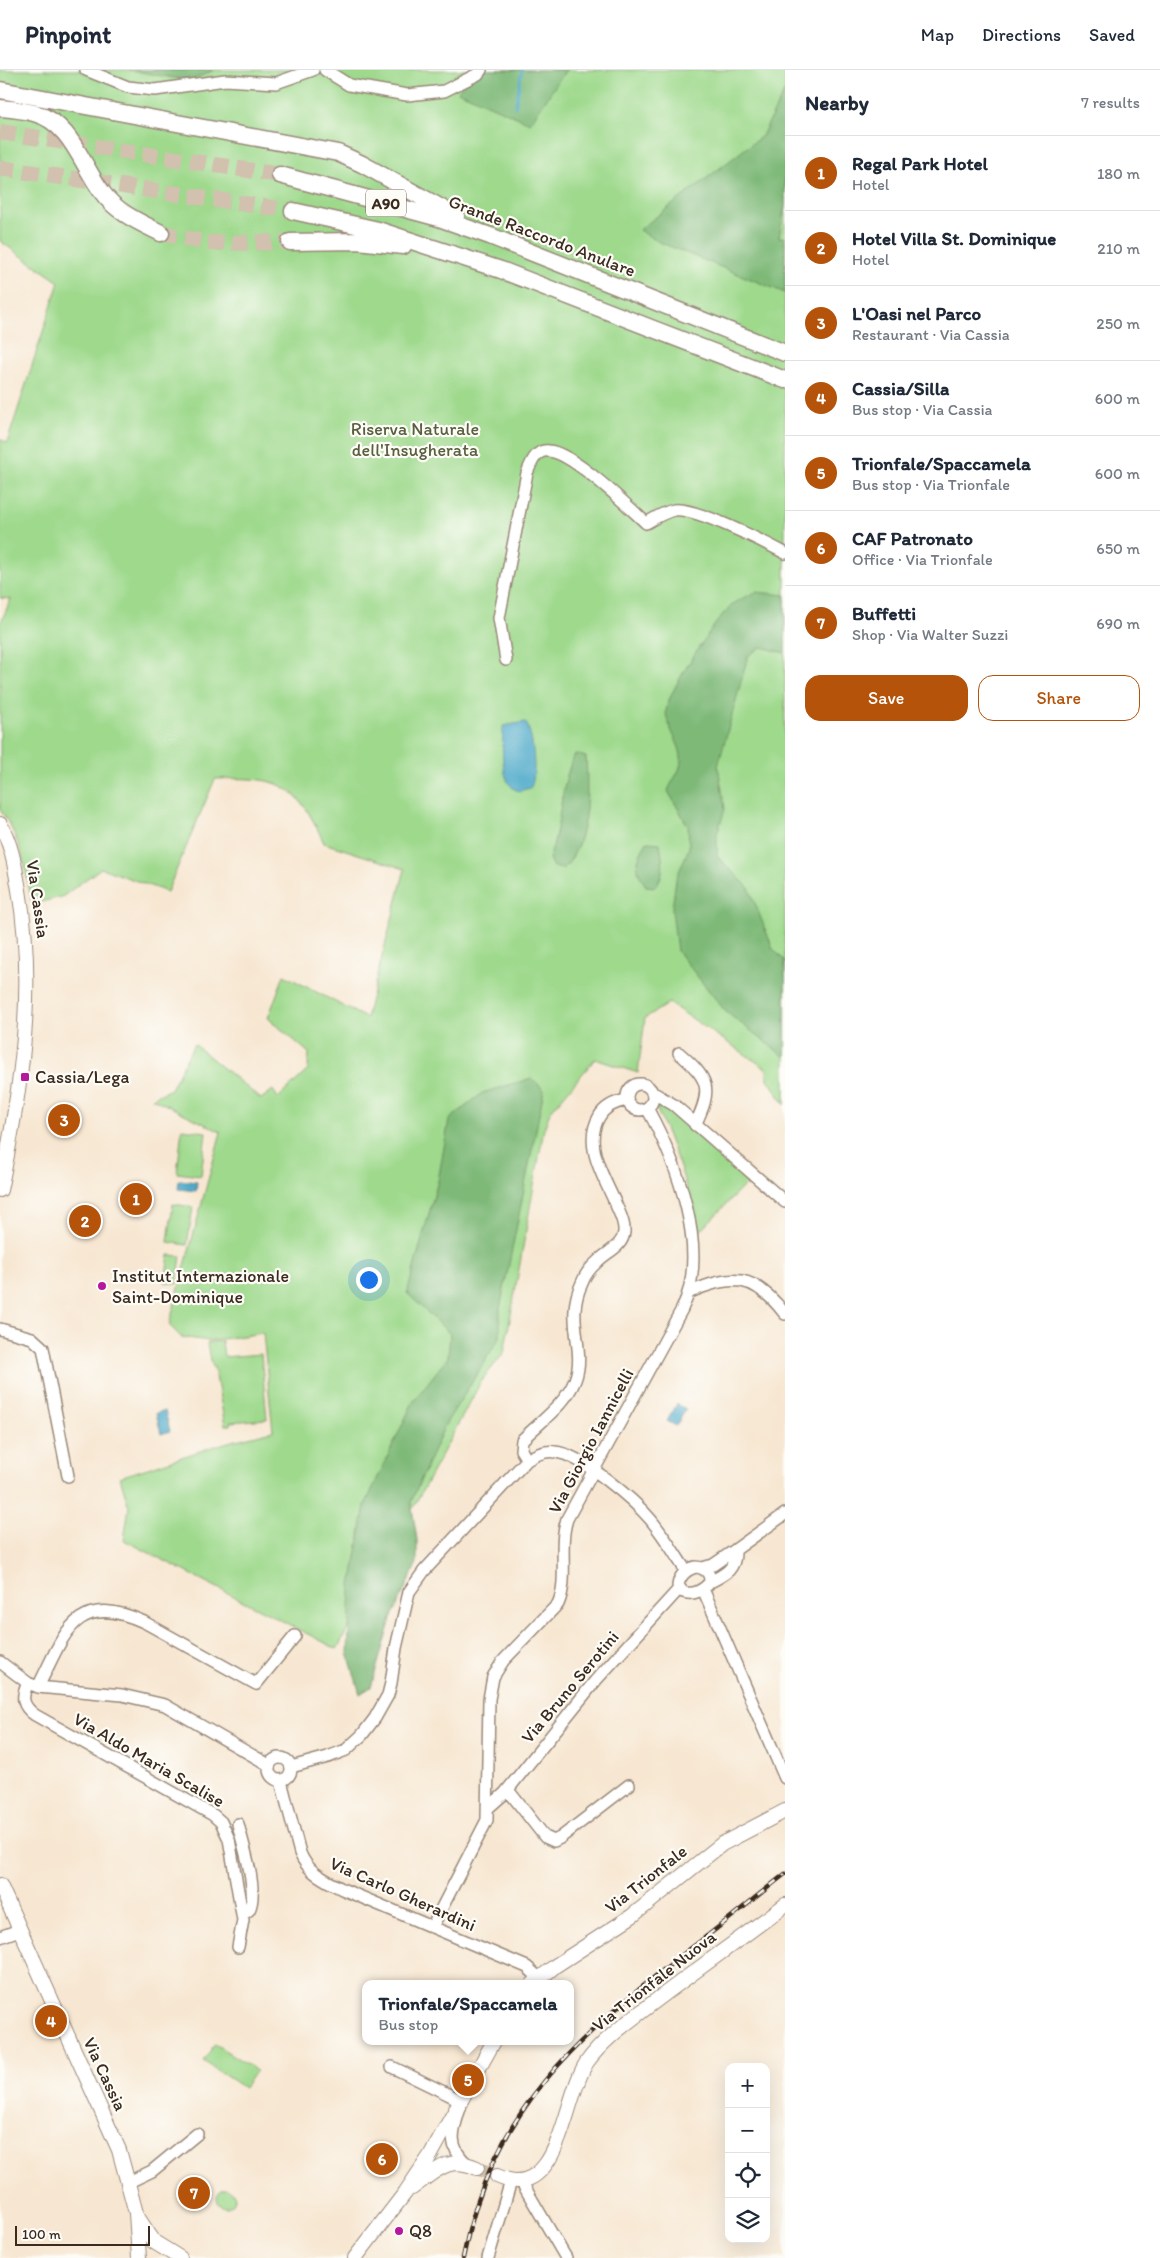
<!DOCTYPE html>
<meta charset="utf-8">
<style>
:root{--surface:#fff;--page:#f6f6f7;--text:#1f2937;--muted:#747a83;--line:#e0e1e3;--accent:#b45309}
body{margin:0;font-family:Itim,sans-serif;background:var(--page);color:var(--text)}
.controls{position:absolute;right:15px;bottom:15px;display:grid;overflow:hidden;border-radius:10px;box-shadow:0 5px 20px #0002}
.controls button{width:45px;height:45px;display:grid;place-items:center;padding:0;border:0;border-bottom:1px solid var(--line);background:var(--surface);color:var(--text);font:25px sans-serif}
.scale{position:absolute;left:15px;bottom:12px;width:135px;box-sizing:border-box;padding-left:5px;border:2px solid #3b2a1e;border-top:0;font-size:14px;line-height:18px;white-space:nowrap;color:#3b2a1e;-webkit-text-stroke:4px #fdfcf7;paint-order:stroke}
.you{position:absolute;left:368px;top:1209px;width:18px;height:18px;margin:-12px;border:4px solid #fff;border-radius:50%;background:#1a73e8;box-shadow:0 0 0 8px #1a73e833}
.badge{display:grid;place-items:center;width:32px;height:32px;border-radius:50%;background:var(--accent);color:#fff;font-size:16px;font-weight:700}
.pin{position:absolute;translate:-50% -50%;border:2px solid #fff;box-shadow:0 1px 5px #0006}
.popup{position:absolute;left:362px;top:1910px;width:212px;height:65px;box-sizing:border-box;display:grid;place-content:center;border-radius:10px;background:var(--surface);filter:drop-shadow(0 1px 4px #0005);font-size:16px;white-space:nowrap;color:var(--muted)}
.popup b{font-size:19px;color:var(--text)}
.popup::after{content:'';position:absolute;left:50%;top:100%;margin-left:-10px;border:10px solid transparent;border-top-color:var(--surface)}
.list{margin:0;padding:0;list-style:none}
h2{display:flex;justify-content:space-between;align-items:center;height:65px;margin:0;padding:0 20px;font-size:21px}
h2 small{font-size:16px;font-weight:400;color:var(--muted)}
.list li{display:grid;grid-template-columns:32px 1fr auto;gap:15px;align-items:center;box-sizing:border-box;height:75px;padding:0 20px;border-top:1px solid var(--line)}
.list b{display:block;font-size:19px;white-space:nowrap}
.list p{margin:0;font-size:16px;white-space:nowrap;color:var(--muted)}
.list em{font-size:16px;font-style:normal;color:var(--muted)}
.actions{display:flex;gap:10px;padding:15px 20px}
.actions a{flex:1;padding:11px 0;border:1px solid var(--accent);border-radius:15px;text-align:center;font-size:18px;color:var(--accent)}
.actions .main{background:var(--accent);color:#fff}
.icon{flex:none;width:28px;height:28px;fill:none;stroke:currentColor;stroke-width:2;stroke-linecap:round;stroke-linejoin:round}
.map{position:relative;flex:none;width:785px;height:2188px;overflow:hidden}
header{display:flex;align-items:center;gap:30px;box-sizing:border-box;height:70px;padding:0 25px;background:var(--surface);border-bottom:1px solid var(--line)}
header strong{font-size:24px}
nav{display:flex;gap:28px;margin-inline-start:auto;font-size:18px}
main{display:flex}
aside{flex:1;background:var(--surface)}
.map>svg:first-child{display:block}
.green{fill:#9ed98c;stroke:#6c8255}
.forest{fill:#7eb978;stroke:#5c724b}
.water{fill:#4ba9c9;stroke:#436a74}
.lines{fill:none;stroke-linecap:round;stroke-linejoin:round}
.stream{stroke:#4ba9c9;stroke-width:2.5}
.major-tunnel{stroke:#d1c1ae;stroke-width:14;stroke-dasharray:14 7;stroke-linecap:butt}
.highway-tunnel{stroke:#d1c1ae;stroke-width:16;stroke-dasharray:16 8;stroke-linecap:butt}
.minor-casing{stroke:#998878;stroke-width:14}
.major-casing{stroke:#998878;stroke-width:16}
.highway-casing{stroke:#998878;stroke-width:19}
.minor{stroke:#fff;stroke-width:11}
.major{stroke:#fff;stroke-width:14}
.highway{stroke:#fff;stroke-width:16}
.rail-casing{stroke:#3b2a1e;stroke-width:4.5}
.rail{stroke:#fdfcf7;stroke-width:2.5;stroke-dasharray:8;stroke-linecap:butt}
.poi-dot{fill:#b5179e;stroke:#fdfcf7;stroke-width:2}
.labels{text-anchor:middle;dominant-baseline:central;stroke-width:4.5;stroke-linejoin:round;paint-order:stroke}
.shield{fill:#fdfcf7;stroke:#75695f;stroke-width:1}
.shield-label{font-size:16px;font-weight:bold;fill:#3b2a1e}
.street-label{font-size:18px;fill:#3b2a1e;stroke:#fdfcf7}
.park-label{font-size:18px;fill:#595f3f;stroke:#fdfcf7}
.poi-label{font-size:18px;fill:#3b2a1e;stroke:#fdfcf7;text-anchor:start}
</style>
<header>
<strong>Pinpoint</strong>
<nav><a>Map</a><a>Directions</a><a>Saved</a></nav>
</header>
<main>
<div class="map">
<svg width="785" height="2188" viewBox="0 0 785 2188">
<rect width="100%" height="100%" fill="#fdfcf7"/>
<filter id="ink" filterUnits="userSpaceOnUse"><feTurbulence type="fractalNoise" baseFrequency=".02" numOctaves="2"/><feDisplacementMap in="SourceGraphic" scale="10" xChannelSelector="R" yChannelSelector="G"/><feConvolveMatrix kernelMatrix="1 2 1 2 8 2 1 2 1" color-interpolation-filters="sRGB"/></filter>
<filter id="wash" filterUnits="userSpaceOnUse"><feTurbulence type="fractalNoise" baseFrequency=".0096" numOctaves="4" result="noise"/><feDisplacementMap in="SourceGraphic" scale="20" xChannelSelector="R" yChannelSelector="G"/><feGaussianBlur stdDeviation="1.12" result="paint"/><feColorMatrix in="noise" values="0 0 0 0 0 0 0 0 0 0 0 0 0 0 0 0 0 1.4 0 .05"/><feComposite in="paint" operator="in"/></filter>
<g filter="url(#wash)">
<rect width="100%" height="100%" fill="#f7e7d2"/>
<path class="green" d="M0,0h785v1035l-17,-26 -1,-10 -98,-66 -24,15 -7,55 -43,-14 -45,53 -6,17 -40,224 -22,27 -145,269 -213,-109 5,-33 -9,-30 108,-35 45,-11 -10,-98 -54,8 -28,-4 -12,-12 52,-193 -69,-34 19,-9 23,-45 67,55 12,-9 5,8 30,-28 1,-17 -41,-35 16,-43 82,43 39,-149 -81,-26c-28,-62 -44,-66 -109,-64l-48,113 -66,-24 -39,29 -30,7c-6,-34 -11,-66 -32,-94v-186l11,-25 -11,-1v-159l7,4 52,-161 -59,-41z
M658,1032l92,78 -53,54c-7,-46 -24,-87 -42,-129z
M182,1059l24,3 -5,44 -24,-3z
M173,1134l20,3 -6,38 -19,-3z
M169,1185l12,1 -4,28 -12,-2z
M222,1271l2,16 37,-3 6,65 -37,3v3h-5l-10,-54 -5,-11 -3,-17z
M215,1974l41,26 -12,18 -41,-27z
M217 2128a9 9 0 1 1 18 0a9 9 0 1 1-18 0Z"/>
<path class="forest" d="M129,0h85l-23,11z
M475,0h91l-36,53 -72,-32z
M785,20v115l-6,32 6,1v55l-126,-51 -20,-12 123,-94z
M756,522l29,3v58l-24,-6 -13,9 -30,110 7,43 -8,25v22l32,32 24,61 12,12v96l-59,-45 -49,-61 -5,-42 4,-30 13,-31 -1,-22 -20,-35c3,-9 10,-17 12,-24 6,-19 -13,-36 -14,-55 0,-18 47,-88 61,-102 8,-9 18,-13 29,-18z
M575,684l11,3c2,37 3,82 -22,112l-11,-2 -4,-8c13,-34 10,-73 26,-105z
M647,772l13,1c2,16 7,32 -6,44l-8,-1c-13,-19 -10,-25 1,-44z
M532,1008l12,12 -44,219v28l-55,88 -34,77 6,38v23l-26,56 -20,68 -11,7 -12,-41 3,-67 14,-81 48,-103 35,-45 2,-23 -43,-41 31,-112 11,-61 33,-27z"/>
<path class="water" d="M525,652c8,8 13,58 5,66l-11,3c-21,-5 -16,-49 -16,-65z
M179,1110l18,2 -1,9 -18,-2z
M677,1334l9,5 -10,17 -9,-5z
M165,1341l5,20 -9,3 -5,-21z"/>
<g class="lines">
<path class="stream" d="M515,37l7,-37"/>
</g>
</g>
<g filter="url(#ink)">
<g class="lines">
<path class="major-tunnel" d="M477,2098l20,8"/>
<path class="highway-tunnel" d="M0,62l280,43
M0,98l293,43
M161,163l46,10 83,-1"/>
<defs>
<path id="minor" d="M86,0l42,17 27,3 70,-10 51,3 37,-13
M325,0l24,15 58,10 37,-4 34,-17 3,-4
M506,590l-7,-42 28,-145c4,-10 9,-24 22,-22 24,2 79,55 97,72 9,-5 18,-11 28,-13 21,-3 90,32 111,43
M679,983c30,26 34,35 16,72
M627 1027a13 13 0 1 1 26 0a13 13 0 1 1-26 0Z
M652,1022l22,13 111,97
M688,1223c44,-19 66,-20 97,21
M0,1259l32,9 11,10 25,128
M527,1390l-6,-10 1,-10c18,-18 44,-36 53,-60 12,-31 -11,-60 7,-97 3,-8 8,-15 15,-21 9,-10 26,-15 27,-30 1,-9 -4,-18 -7,-25 -11,-27 -35,-61 -18,-90 6,-11 16,-15 28,-17
M735,1480l50,-36
M695,1497c9,0 16,6 15,15 -6,8 -17,14 -27,10l-5,-6c1,-10 8,-16 17,-19z
M702,1498l11,-3 22,-15c1,19 -9,24 -25,32
M703,1519l82,189
M0,1592l28,21 10,4 84,8 43,10 104,60
M28,1613c-7,14 -6,23 7,32l178,100 8,7 8,17 14,81 -5,27
M38,1617c27,-53 36,-96 106,-65l112,62 39,-48
M269 1699a11 11 0 1 1 22 0a11 11 0 1 1-22 0Z
M291,1697l37,-10 18,-7 16,-15 13,-17 13,-23 3,-12 5,-35 13,-56 15,-21 103,-111c8,-5 18,-10 28,-8 26,2 80,49 96,68 13,16 24,34 35,51
M281,1711l19,72c8,20 24,26 42,36l185,78 12,11
M508,1720l37,47 9,4 6,-3 69,-53
M488,1738l17,-15 91,-113 83,-91
M238,1754c5,21 21,67 11,86l-7,5
M432,1857l55,-107 2,-121 4,-22 10,-16 55,-57c11,-24 0,-58 9,-85l115,-210c29,-59 -6,-148 -35,-201
M0,1867l19,-7
M392,1997l70,34c-7,26 -18,42 5,63
M521,2111l45,77
M129,2112l23,-11 45,-37
M488,2188l23,-77"/>
<path id="major" d="M0,754c12,21 15,43 19,66 17,100 2,201 -19,300
M0,1815l119,265 17,63 3,45
M533,1914l22,-18 77,-50 90,-72 63,-33
M497,2106c64,29 66,-79 90,-114 17,-24 44,-42 67,-60 43,-33 88,-64 131,-97
M412,2118c24,-17 35,-33 65,-20
M138,2148l16,24 26,16
M355,2188l50,-65 25,-37 64,-115"/>
<path id="highway" d="M0,20l338,63 24,11 94,52
M0,38c11,1 23,2 34,5 37,9 48,53 68,79 15,21 37,30 59,41
M280,105l159,43 51,18 295,117
M293,141l85,19 123,40 284,110
M290,172l68,-1 45,5"/>
</defs>
<use href="#minor" class="minor-casing"/>
<use href="#major" class="major-casing"/>
<use href="#highway" class="highway-casing"/>
<use href="#minor" class="minor"/>
<use href="#major" class="major"/>
<use href="#highway" class="highway"/>
<defs>
<path id="rail" d="M463,2188c28,-148 115,-222 227,-309 32,-24 63,-50 95,-75"/>
</defs>
<use href="#rail" class="rail-casing"/>
<use href="#rail" class="rail"/>
</g>
</g>
<g class="poi-dot">
<rect x="20" y="1002" width="10" height="10" rx="2.5"/>
<circle cx="102" cy="1216" r="5"/>
<circle cx="399" cy="2161" r="5"/>
</g>
<g class="labels">
<rect class="shield" x="366" y="119.5" width="40" height="27" rx="4"/>
<g class="shield-label">
<text x="386" y="133">A90</text>
</g>
<g class="street-label">
<text transform="translate(542 166) rotate(21)">Grande Raccordo Anulare</text>
<text transform="translate(38 829) rotate(82)">Via Cassia</text>
<text transform="translate(591 1371) rotate(-62)">Via Giorgio Iannicelli</text>
<text transform="translate(570 1617) rotate(-50)">Via Bruno Serotini</text>
<text transform="translate(149 1690) rotate(30)">Via Aldo Maria Scalise</text>
<text transform="translate(646 1809) rotate(-38)">Via Trionfale</text>
<text transform="translate(403 1824) rotate(24)">Via Carlo Gherardini</text>
<text transform="translate(654 1911) rotate(-38)">Via Trionfale Nuova</text>
<text transform="translate(105 2004) rotate(65)">Via Cassia</text>
</g>
<g class="park-label">
<text x="415" y="359">Riserva Naturale<tspan x="415" dy="21">dell'Insugherata</tspan></text>
</g>
<g class="poi-label">
<text x="35" y="1007">Cassia/Lega</text>
<text x="112" y="1206">Institut Internazionale<tspan x="112" dy="21">Saint-Dominique</tspan></text>
<text x="409" y="2161">Q8</text>
</g>
</g>
</svg>
<div class="controls">
<button>+</button>
<button>−</button>
<button><svg class="icon" aria-label="locate" viewBox="0 0 24 24"><circle cx="12" cy="12" r="6"/><path d="M12 2v4M12 18v4M2 12h4M18 12h4"/></svg></button>
<button><svg class="icon" aria-label="layers" viewBox="0 0 24 24"><path d="M12 4l9 5-9 5-9-5zM3 14l9 5 9-5"/></svg></button>
</div>
<div class="scale">100 m</div>
<div class="you"></div>
<div class="pin badge" style="left:136px;top:1129px">1</div>
<div class="pin badge" style="left:85px;top:1151px">2</div>
<div class="pin badge" style="left:64px;top:1050px">3</div>
<div class="pin badge" style="left:51px;top:1951px">4</div>
<div class="pin badge" style="left:468px;top:2010px">5</div>
<div class="popup"><b>Trionfale/Spaccamela</b>Bus stop</div>
<div class="pin badge" style="left:382px;top:2089px">6</div>
<div class="pin badge" style="left:194px;top:2123px">7</div>
</div>
<aside>
<h2>Nearby<small>7 results</small></h2>
<ul class="list">
<li><span class="badge">1</span><div><b>Regal Park Hotel</b><p>Hotel</p></div><em>180 m</em></li>
<li><span class="badge">2</span><div><b>Hotel Villa St. Dominique</b><p>Hotel</p></div><em>210 m</em></li>
<li><span class="badge">3</span><div><b>L'Oasi nel Parco</b><p>Restaurant · Via Cassia</p></div><em>250 m</em></li>
<li><span class="badge">4</span><div><b>Cassia/Silla</b><p>Bus stop · Via Cassia</p></div><em>600 m</em></li>
<li><span class="badge">5</span><div><b>Trionfale/Spaccamela</b><p>Bus stop · Via Trionfale</p></div><em>600 m</em></li>
<li><span class="badge">6</span><div><b>CAF Patronato</b><p>Office · Via Trionfale</p></div><em>650 m</em></li>
<li><span class="badge">7</span><div><b>Buffetti</b><p>Shop · Via Walter Suzzi</p></div><em>690 m</em></li>
</ul>
<div class="actions"><a class="main">Save</a><a>Share</a></div>
</aside>
</main>
